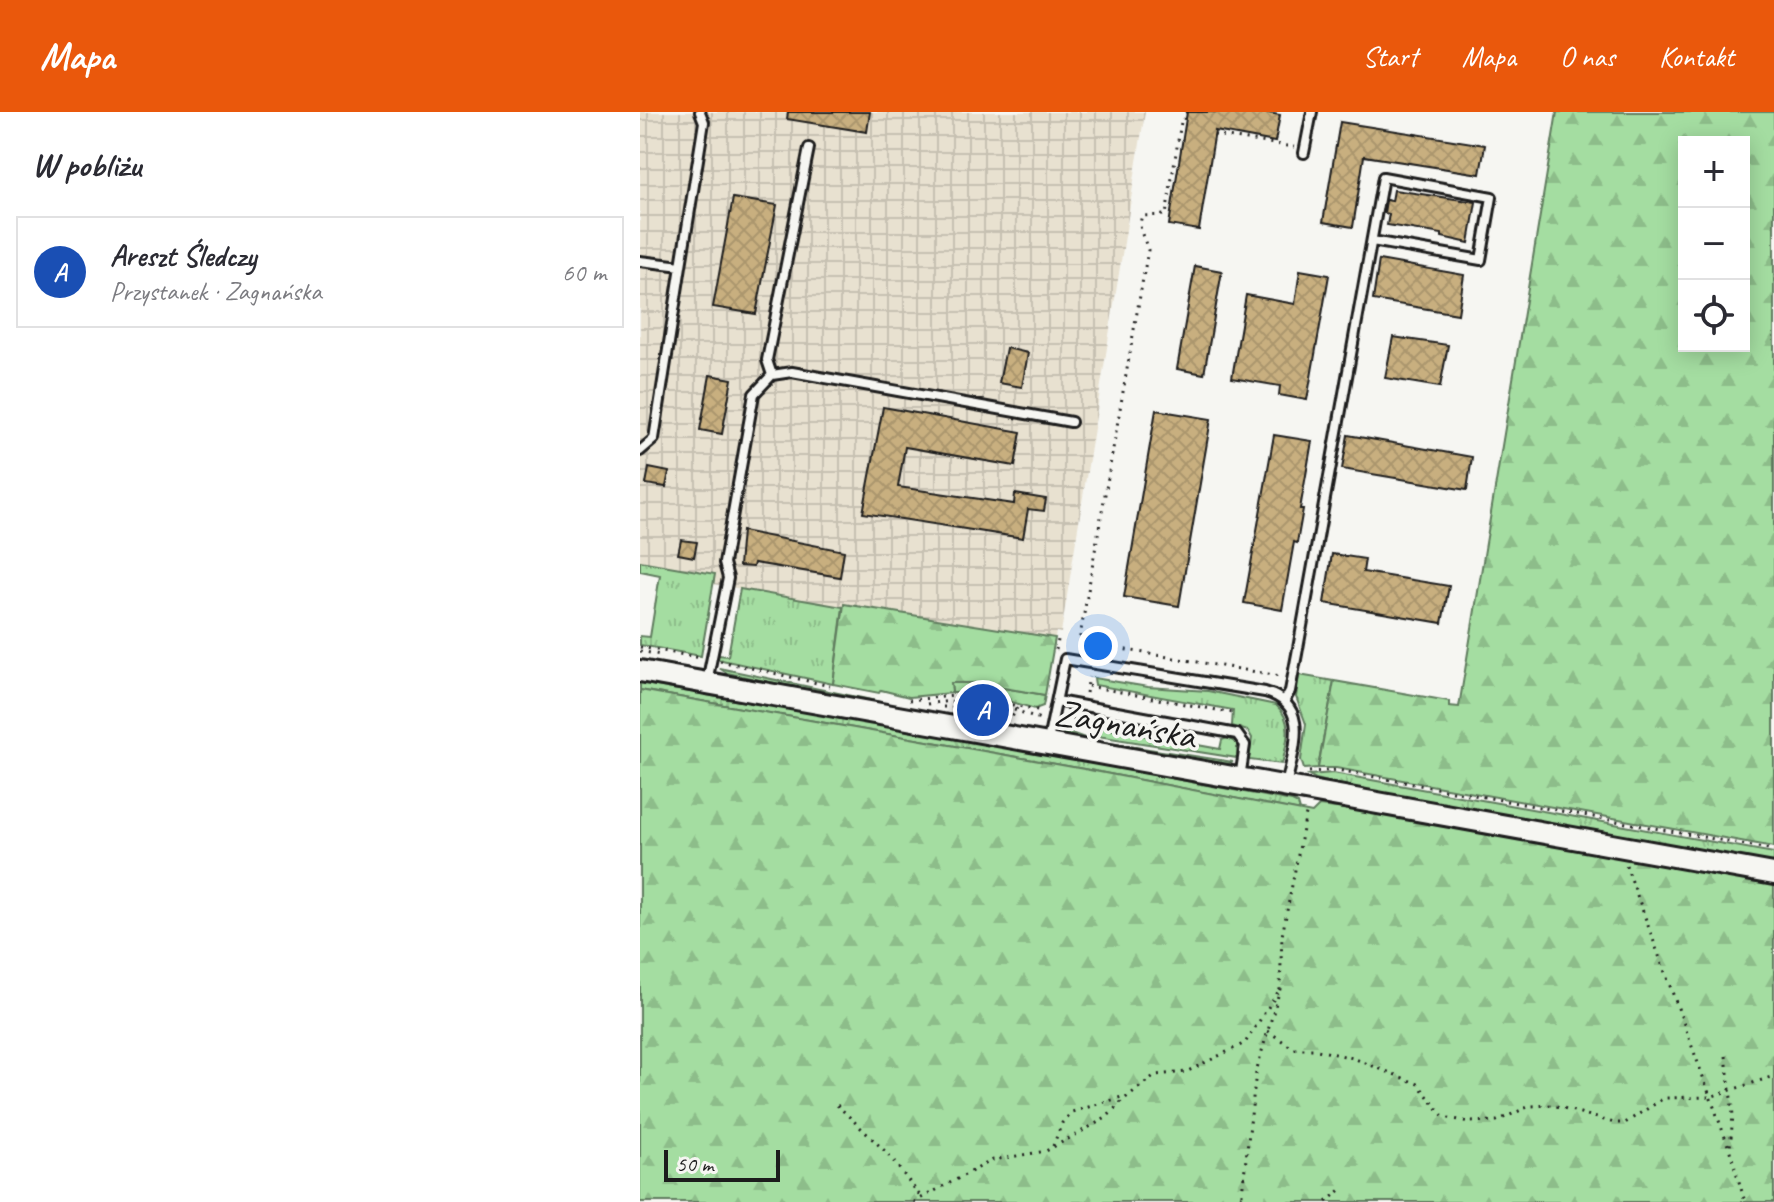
<!DOCTYPE html>
<html lang="pl">
<meta charset="utf-8">
<style>
:root{--surface:#fff;--page:#f2f2f3;--text:#2b2b33;--muted:#7c7c81;--line:#e1e1e2;--accent:#ea580c}
body{margin:0;font-family:Caveat,sans-serif;background:var(--page);color:var(--text)}
.controls{position:absolute;right:24px;top:24px;display:grid;overflow:hidden;border-radius:0px;box-shadow:0 4px 20px #0003}
.controls button{width:72px;height:72px;display:grid;place-items:center;padding:0;border:0;border-bottom:2px solid var(--line);background:var(--surface);color:var(--text);font:40px sans-serif}
.scale{position:absolute;left:24px;bottom:20px;width:116px;box-sizing:border-box;padding-left:8px;border:4px solid #1c1c1c;border-top:0;font-size:22px;line-height:28px;white-space:nowrap;color:#1c1c1c;-webkit-text-stroke:6px #f6f6f2;paint-order:stroke}
.you{position:absolute;left:458px;top:534px;width:28px;height:28px;margin:-20px;border:6px solid #fff;border-radius:50%;background:#1a73e8;box-shadow:0 0 0 12px #1a73e833}
.badge{display:grid;place-items:center;width:52px;height:52px;border-radius:50%;background:var(--accent);color:#fff;font-size:26px;font-weight:700}
.pin{position:absolute;translate:-50% -50%;border:4px solid #fff;box-shadow:0 2px 8px #0006}
.list{margin:0;padding:0;list-style:none}
h2{display:flex;justify-content:space-between;align-items:center;height:104px;margin:0;padding:0 32px;font-size:34px}
h2 small{font-size:26px;font-weight:400;color:var(--muted)}
.list li{display:grid;grid-template-columns:52px 1fr auto;gap:24px;align-items:center;box-sizing:border-box;height:112px;margin:0 16px 16px;padding:0 16px;border:2px solid var(--line);border-radius:0px}
.list b{display:block;font-size:30px;white-space:nowrap}
.list p{margin:0;font-size:26px;white-space:nowrap;color:var(--muted)}
.list em{font-size:26px;font-style:normal;color:var(--muted)}
.icon{flex:none;width:44px;height:44px;fill:none;stroke:currentColor;stroke-width:2;stroke-linecap:round;stroke-linejoin:round}
.map{position:relative;flex:none;width:1134px;height:1090px;overflow:hidden}
header{display:flex;align-items:center;gap:48px;box-sizing:border-box;height:112px;padding:0 40px;background:var(--accent);color:#fff}
header strong{font-size:38px}
nav{display:flex;gap:44px;margin-inline-start:auto;font-size:28px}
main{display:flex}
aside{flex:1;background:var(--surface)}
.map>svg:first-child{display:block}
.industrial{fill:url(#industrial-grid)}
.grass{fill:url(#grass-tufts);stroke:#607c5e;stroke-width:2}
.forest{fill:url(#forest-firs);stroke:#607c5e;stroke-width:2;fill-rule:evenodd}
.building{fill:url(#building-cross-hatch);stroke:#1c1c1c;stroke-width:2}
.lines{fill:none;stroke-linecap:round;stroke-linejoin:round}
.service-casing{stroke:#1c1c1c;stroke-width:14}
.tertiary-casing{stroke:#1c1c1c;stroke-width:26}
.path{stroke:#1c1c1c;stroke-width:3;stroke-dasharray:2 6;stroke-linecap:butt}
.service{stroke:#f6f6f2;stroke-width:8}
.tertiary{stroke:#f6f6f2;stroke-width:20}
.labels{text-anchor:middle;dominant-baseline:central;stroke-width:7;stroke-linejoin:round;paint-order:stroke}
.street-label{font-size:38px;fill:#1c1c1c;stroke:#f6f6f2}
</style>
<header>
<strong>Mapa</strong>
<nav><a>Start</a><a>Mapa</a><a>O nas</a><a>Kontakt</a></nav>
</header>
<main>
<aside>
<h2>W pobliżu<small></small></h2>
<ul class="list">
<li><span class="badge" style="background:#1a4fb4">A</span><div><b>Areszt Śledczy</b><p>Przystanek · Zagnańska</p></div><em>60 m</em></li>
</ul>
</aside>
<div class="map">
<svg width="1134" height="1090" viewBox="0 0 1134 1090">
<defs>
<pattern id="industrial-grid" width="8" height="8" patternUnits="userSpaceOnUse" patternTransform="scale(2)"><rect width="8" height="8" fill="#e8e1d0"/><path d="M0 4h8M4 0v8" fill="none" stroke="#c6c0b2"/></pattern>
<pattern id="grass-tufts" width="24" height="20" patternUnits="userSpaceOnUse" patternTransform="scale(2)"><rect width="24" height="20" fill="#a4dda1"/><path d="M3 7l-1-3M5 7V3M7 7l1-3M15 17l-1-3M17 17v-4M19 17l1-3" fill="none" stroke="#8dbd8a"/></pattern>
<pattern id="forest-firs" width="22" height="20" patternUnits="userSpaceOnUse" patternTransform="scale(2)"><rect width="22" height="20" fill="#a4dda1"/><path d="M5 1l3.5 6h-7zM16 11l3.5 6h-7z" fill="#8dbd8a"/></pattern>
<pattern id="building-cross-hatch" width="8" height="8" patternUnits="userSpaceOnUse" patternTransform="scale(2)"><rect width="8" height="8" fill="#c8af7f"/><path d="M0 0l8 8M0 8l8-8" fill="none" stroke="#ab966d"/></pattern>
</defs>
<rect width="100%" height="100%" fill="#f6f6f2"/>
<filter id="ink" filterUnits="userSpaceOnUse"><feTurbulence type="fractalNoise" baseFrequency=".0125" numOctaves="2"/><feDisplacementMap in="SourceGraphic" scale="16" xChannelSelector="R" yChannelSelector="G"/><feConvolveMatrix kernelMatrix="1 2 1 2 8 2 1 2 1" color-interpolation-filters="sRGB"/></filter>
<g filter="url(#ink)">
<path class="industrial" d="M0,0h505l-84,521 -5,-1 -1,6 -211,-33 -1,2 -130,-23 1,-10 -74,-13z"/>
<path class="grass" d="M0,449l75,13 -14,82 -61,-11v-9l10,1 10,-62 -20,-4z
M100,477l103,18 -10,77 -116,-25 1,-4 10,1z
M79,556l157,33 -6,2 -143,-30z
M659,563l35,6 -16,87 -14,1 -3,-9 5,-36 -10,-27z
M454,566l54,9 60,4 68,14c18,16 11,38 6,59l-33,-4 3,-22 -4,-7 -16,-5 1,-16 -138,-25z
M0,571l105,19 77,10 470,89 6,3 2,7 -216,-42 -444,-79z
M311,571h24l70,12 -2,11 -8,3c-26,-8 -55,-17 -83,-16z
M452,614l128,23 2,-9 5,-2 10,4v16l-146,-23z
M420,617l30,11 143,22 -7,2 -161,-27z
M693,661l441,80v13l-391,-70 -67,-17 -7,-4z"/>
<path class="forest" d="M917,0h217v735l-438,-79h-18l16,-87 115,20v5l10,1zM1104,30v204h-60v-204z
M204,492l211,34 -10,57 -70,-12h-24l1,10 -43,4 -28,-7 -2,3 -46,-9z
M0,578l444,79 223,43 5,1 7,-7 81,9 374,66v321h-1134z"/>
<path class="building" d="M148,0h82l-3,20 -80,-13z
M547,0h76l17,3 -5,27 -60,-11 -16,99 -30,-5z
M700,10l145,23 -5,29 -116,-18 -11,71 -30,-5z
M754,78l82,12 -7,41 -27,-6v-3l-55,-9 2,-11 -5,-1 2,-13 6,1z
M93,86l44,7 -21,109 -43,-7z
M739,148l85,15 -6,39 -85,-14z
M555,154l27,5 -18,103 -27,-5z
M660,158l29,5 -22,125 -28,-5 1,-9 -48,-8 14,-83 49,9z
M753,225l55,8 -8,42 -55,-9z
M366,236l22,5 -6,34 -23,-4z
M70,263l22,4 -10,55 -22,-4z
M243,295l138,25 -6,34 -110,-19 -7,40 116,17 1,-10 31,5 -2,12 -16,-2 -5,29 -160,-25z
M516,298l55,9 -32,187 -55,-9z
M634,323l38,6 -12,68h3l-6,34 -3,-1 -12,68 -38,-7z
M708,323l124,22 -5,33 -125,-21z
M9,356l20,4 -3,15 -20,-3z
M102,419l102,20 -4,26 -86,-14 -1,4 -14,-1z
M41,428l16,2 -3,15 -16,-3z
M692,442l33,5 -2,13 86,14 -7,37 -118,-20z"/>
<g class="lines">
<defs>
<path id="service" d="M664,41l8,-41
M0,149l41,5 -27,173 -14,12
M41,154l23,-144 -4,-10
M132,263l-5,-15 42,-212
M67,570l21,-104 -4,-15 30,-169 18,-19 20,-3 279,50
M645,588l5,-9 7,-37 86,-477 109,20 -11,63 -109,-19
M417,589l180,33 8,11 -5,33
M408,629l17,-82 200,33c47,13 28,58 21,94"/>
<path id="tertiary" d="M0,559l1134,203"/>
</defs>
<use href="#service" class="service-casing"/>
<use href="#tertiary" class="tertiary-casing"/>
<path class="path" d="M547,0h-2l-1,10h-3l-15,93 -24,1c-5,13 2,21 6,34l-69,392 9,7 27,-1 165,28
M574,23l80,12
M0,535l61,11
M416,538l2,-10
M0,539l20,4
M80,549l110,25
M448,574l145,27
M446,581l3,-16
M269,588l56,-5 77,16
M287,592c43,-7 73,0 113,15
M303,595h15l16,5
M349,602l23,3 5,-9
M425,606l28,5
M669,660l28,-2 437,80
M986,753l104,286 15,51
M628,919l26,18h19l40,9 65,26 26,33 25,5 28,-1 33,-15 23,-1 61,18h11l39,-25 46,-1 64,-21
M1086,944l7,59 -3,33
M197,993l50,48 34,44
M413,1034l9,-23 10,-11 53,-16
M274,1090l79,-42 53,-9 60,-33 17,-18 32,-25 31,-3 59,-29 35,-54
M595,1090l7,-7
M601,1090l15,-130 24,-83 2,-53 25,-127
M686,1090l17,-14"/>
<use href="#service" class="service"/>
<use href="#tertiary" class="tertiary"/>
</g>
</g>
<g class="labels">
<g class="street-label">
<text transform="translate(485 612) rotate(10)">Zagnańska</text>
</g>
</g>
</svg>
<div class="controls">
<button>+</button>
<button>−</button>
<button><svg class="icon" aria-label="locate" viewBox="0 0 24 24"><circle cx="12" cy="12" r="6"/><path d="M12 2v4M12 18v4M2 12h4M18 12h4"/></svg></button>
</div>
<div class="scale">50 m</div>
<div class="you"></div>
<div class="pin badge" style="left:343px;top:598px;background:#1a4fb4">A</div>
</div>
</main>
